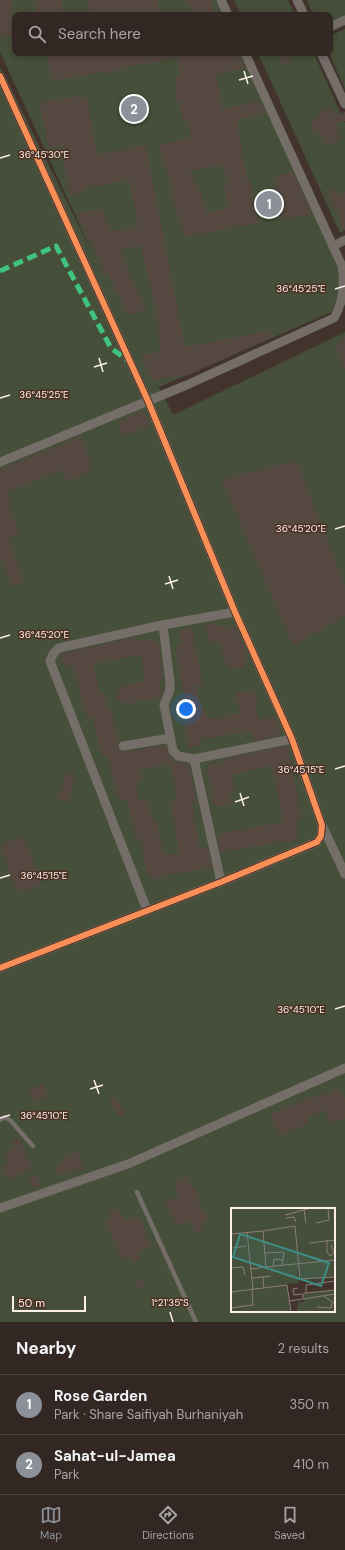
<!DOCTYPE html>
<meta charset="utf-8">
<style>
:root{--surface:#322722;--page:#3a2f2a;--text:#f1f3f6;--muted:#a8a5a5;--line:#4d4440;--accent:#8c9099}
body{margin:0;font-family:"DM Sans",sans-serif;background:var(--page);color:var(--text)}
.scale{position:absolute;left:12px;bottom:10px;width:74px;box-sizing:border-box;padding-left:4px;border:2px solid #fceee8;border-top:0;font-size:11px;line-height:14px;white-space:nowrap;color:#fceee8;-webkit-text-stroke:3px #4b3024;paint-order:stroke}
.you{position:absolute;left:186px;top:709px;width:14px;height:14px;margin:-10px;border:3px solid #fff;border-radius:50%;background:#1a73e8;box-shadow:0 0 0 6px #1a73e833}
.badge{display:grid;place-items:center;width:26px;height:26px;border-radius:50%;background:var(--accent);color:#fff;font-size:13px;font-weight:700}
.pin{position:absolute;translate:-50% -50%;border:2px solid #fff;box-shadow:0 1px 4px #0006}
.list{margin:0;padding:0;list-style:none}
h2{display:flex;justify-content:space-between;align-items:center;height:52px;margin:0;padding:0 16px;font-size:17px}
h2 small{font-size:13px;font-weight:400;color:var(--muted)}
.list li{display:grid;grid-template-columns:26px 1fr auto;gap:12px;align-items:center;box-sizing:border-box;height:60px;padding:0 16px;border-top:1px solid var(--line)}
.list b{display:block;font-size:15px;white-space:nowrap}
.list p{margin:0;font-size:13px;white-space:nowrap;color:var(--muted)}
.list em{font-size:13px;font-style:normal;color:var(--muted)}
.icon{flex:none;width:22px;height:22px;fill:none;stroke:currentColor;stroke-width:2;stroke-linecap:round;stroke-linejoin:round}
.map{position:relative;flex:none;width:345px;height:1322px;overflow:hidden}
.search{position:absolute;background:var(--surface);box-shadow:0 2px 6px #0003;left:12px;right:12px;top:12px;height:44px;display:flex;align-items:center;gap:10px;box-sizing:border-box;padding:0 14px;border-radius:8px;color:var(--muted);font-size:15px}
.sheet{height:172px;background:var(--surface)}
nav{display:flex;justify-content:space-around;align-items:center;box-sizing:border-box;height:56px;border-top:1px solid var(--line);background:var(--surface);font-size:11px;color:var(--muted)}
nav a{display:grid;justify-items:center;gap:2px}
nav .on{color:var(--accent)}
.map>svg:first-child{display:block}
.green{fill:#464f39;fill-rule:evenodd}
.building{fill:#554840;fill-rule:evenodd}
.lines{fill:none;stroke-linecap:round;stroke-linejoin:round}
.service{stroke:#756d68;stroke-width:4.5}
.minor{stroke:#756d68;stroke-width:9}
.quiet{stroke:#40c37c;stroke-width:5;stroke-dasharray:10 5;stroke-linecap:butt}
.cycleway-casing{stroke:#4b3024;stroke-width:8}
.cycleway{stroke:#f78f57;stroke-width:6}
.ticks{fill:none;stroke:#fceee8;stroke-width:1.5}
.inset-road{fill:none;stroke:#8c7e78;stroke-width:1}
.view{fill:#3e8e86;fill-opacity:0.15;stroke:#3e8e86;stroke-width:2}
.inset-edge{fill:none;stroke:#fceee8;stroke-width:2}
.ticks-label{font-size:10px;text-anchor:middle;fill:#fceee8;stroke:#4b3024;stroke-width:3;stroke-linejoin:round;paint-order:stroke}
</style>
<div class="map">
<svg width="345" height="1322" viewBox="0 0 345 1322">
<rect width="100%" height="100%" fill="#42342d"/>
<path class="green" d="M0,0h219l7,15h-211v38h228l102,231v22l-186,81 14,28 172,-83v990h-345v-1255l95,191 -95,-206zM232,1209h102v102h-102z
M234,0h54l7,15h-54z
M307,0h38v17l-15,7v-9h-17z
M345,29v60l-16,-36 1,-17z
M258,53h54l3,3 30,67v107l-5,3z"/>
<path class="building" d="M0,0h11l4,35 -15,3z
M34,0h27l3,15h-27z
M86,0h71l4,15h-25v-4l-18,4h-27z
M185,0h26l3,15h-21z
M46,53h186v4l8,-2 5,13 -29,6 7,35 37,-8 6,13 -29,6 10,60h3l8,43 -73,14 -14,-41 3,-2 -16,-49 33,-7 -3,-18 -5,1 -4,-20 -3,1 -2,-8 3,-1 -3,-15 6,-1 -3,-19 -44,8 -28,8 -1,-2 -52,9zM222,165l6,19 -4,1 4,23 -21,5 -6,-20 -11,-22z
M278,53h11l2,9 -10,3z
M77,96l2,2 8,-1 10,58 44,-10 5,1 39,201 86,-17 2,7 -85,38 -36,5 -11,-24 20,-5 -5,-24h3l-18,-81 -19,3 6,21 19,40 -21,5 -6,-18h-2l-1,-7 -2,1 -2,-8 -2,1 -2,-11 -4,4 -5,-12 1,-1 -25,-51 26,-4 10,22 26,-5 -9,-46 -43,8v2l-5,1 1,2 -12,3 -7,-34 3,-1 -2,-16 -15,3 -10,-46z
M333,107l2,8 10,-3v9l-8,2 4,17 -14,6 -3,-1 -3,-10 -8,-3 -2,-7 2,-7 6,-1 -1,-6z
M293,172l19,42 -30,5 -8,-42z
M335,188l2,7 8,-3v37l-2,1 -6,-21 -3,1 -6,-20z
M345,336v34l-10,-22z
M144,411l6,14 -27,12 -6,-15z
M81,437l11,28 -2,1 2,5 -25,11 -5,-12 -55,22 5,11 -3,1 11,30 -12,4 16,44 -12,5 -10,-28h-2v-90z
M297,460l48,126v30l-52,30 -72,-167z
M215,622l1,3 7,2h12l9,19 3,15 -4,3 1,3 -17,2 -7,-27 -11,2 -3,-19z
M192,627l11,58 -7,1 5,23 4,-1 2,11 33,-6 -5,-19 20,-4 3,13 -3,1 4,15 16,-3 6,19 -28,6 -2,-9 -20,2 -31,6 1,5 -12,3 -5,-23 4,-1 -1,-2 2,-1 -13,-68 2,-8 3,-1 -1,-14h4l-1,-2z
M135,637l1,2 7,2 11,-2 5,5 4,32v5l-4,1 3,12 -4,3 1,3h-23l1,3 -11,1 -11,-6 5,-12 25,-5 -4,-26 -48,9 7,29 5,-1 5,20 1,-4 8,34 -2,5 4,4 3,1 42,-7 4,17 6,-1 13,3 8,39 -5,1 8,45 7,-2 5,21 -45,7v2l-16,3 -1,-5 -3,1 -6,-35 -3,1v-4h-3l-8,-38 -7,1 -1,-4h-2l-10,-42 -5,1 -1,-6 -1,1 -7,-34 -5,1 -1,-4h-2l-12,-47 -8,1 -4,-14zM170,764l7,36 -7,1 9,52 -15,2 -9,-38 -3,1 -5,-20 -8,2 -3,-18 6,-1 -2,-11z
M287,746l15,71 -3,1v3l-3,1 2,15h-3l1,3 -75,12 -4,-18 66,-12 -11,-56 -40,9 3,12 -3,1 1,3 -3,1 2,12 -16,3 -2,-5 -2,1 -2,-10h2l-5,-24h2l-1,-4 16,-3v-3z
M74,772l1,10 -8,21 -11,-5 8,-17 -2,-7z
M24,836l18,49 -22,8 -1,-3h-3l-15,-40 3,-1 -2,-5z
M43,1084l5,13 -13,5 -6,-12z
M339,1087l6,12v19l-14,7 -7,-15 -18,8 2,6 -29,12 -9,-22 46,-19 1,3z
M116,1097l9,16 -6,3 -10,-16z
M19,1137l14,32 -26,11 -5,-13 7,-3 -5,-13 11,-4 -3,-7z
M78,1151l5,18 -25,7 -4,-11 8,-2 -1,-5z
M37,1175l4,10 -8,3 -4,-10z
M187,1175l6,14 3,-1 3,7 -3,2 12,23 -6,3 2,6 -9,4 -5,-13 -14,6 -11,-24 14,-6 -6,-14z
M118,1208l3,9 2,-1 2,4 12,-4 1,2 2,-1 11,29 -13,6 3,6 -9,4 -3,-5 -6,2 -4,-6 -14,-33 6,-3 -2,-5z
M143,1279l3,8 -9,3 -3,-8z"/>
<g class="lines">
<path class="service" d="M0,1120l5,-3 6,4 22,25
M137,1192l59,130"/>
<path class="minor" d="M221,0l7,15
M297,0l7,15
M330,27l15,-7
M321,53l24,51
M0,76l148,325 87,211 57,127 30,86 -1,11 -4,6 -96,40 -221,86
M333,246l12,-6
M0,462l189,-78 145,-66c9,-15 11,-35 8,-52l-97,-213
M163,625l7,57v8l-6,15 9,46 5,5 16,3 98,-20
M123,746l48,-8
M194,759l27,123
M323,827l22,47
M147,910l-97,-249 3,-7 6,-6 98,-22 78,-14
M0,1208l128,-44 217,-96"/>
<path class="quiet" d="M0,271l56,-25 55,102 16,12"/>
<defs>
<path id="cycleway" d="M0,76l148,325 87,211 57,127 30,86 -1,11 -4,6 -96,40 -221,86"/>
</defs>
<use href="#cycleway" class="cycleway-casing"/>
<use href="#cycleway" class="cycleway"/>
</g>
<path class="ticks" d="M244,71l4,13M239,80l14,-4M0,158l10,-3M335,289l10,-3M99,358l4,14M94,367l13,-4M0,398l10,-3M335,529l10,-3M169,576l4,13M165,584l13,-4M0,638l10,-3M335,769l10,-3M240,793l4,13M235,802l14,-5M0,878l10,-3M335,1009l10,-3M94,1080l5,14M90,1089l13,-4M0,1118l10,-3M170,1312l3,10"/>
<g transform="translate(231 1208)">
<rect width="104" height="104" fill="#42342d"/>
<path d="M0,0h104v69l-34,3 -4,-14 2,17 -12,1 3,28h-59zM104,82v22h-38l1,-10h6l-1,-8z" fill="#464f39"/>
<path class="inset-road" d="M73,2l2,13M54,7l26,-7M55,10l8,-1 2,5M85,15l13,-3 -1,-12M32,23l32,-5 5,53 35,-2M16,24l6,57M0,26l32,-3 3,36 69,-7M96,32v12l3,4 4,-3 -3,-8M78,35l26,-3M2,40l13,-2M33,45l20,-1 -2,14M42,59l1,-8 9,1M0,60l12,-1 2,8M19,61l16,-2M20,70l12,-1M56,77l4,27M33,80l-1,-11 8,-1M67,80l-5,1 1,6 8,-1M0,84l56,-7M75,85l29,-3M93,88l11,8M72,91v-5l3,-1v-8l29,-4M59,93l45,-7M86,99l14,1 1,-5M0,100l22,-3 -1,-16"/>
<path class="view" d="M9,26l89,29 -8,23 -88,-29z"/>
<rect width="104" height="104" class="inset-edge"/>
</g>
<g class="ticks-label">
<text x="44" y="158">36°45'30"E</text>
<text x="301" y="292">36°45'25"E</text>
<text x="44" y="398">36°45'25"E</text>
<text x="301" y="532">36°45'20"E</text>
<text x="44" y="638">36°45'20"E</text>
<text x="301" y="773">36°45'15"E</text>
<text x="44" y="879">36°45'15"E</text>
<text x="301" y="1013">36°45'10"E</text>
<text x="44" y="1119">36°45'10"E</text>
<text x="170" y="1306">1°21'35"S</text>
</g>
</svg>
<div class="scale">50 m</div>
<div class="you"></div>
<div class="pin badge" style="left:269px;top:204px">1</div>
<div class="pin badge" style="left:134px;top:109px">2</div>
<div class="search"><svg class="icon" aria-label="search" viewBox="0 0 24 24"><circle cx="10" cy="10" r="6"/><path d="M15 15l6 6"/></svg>Search here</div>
</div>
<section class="sheet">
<h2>Nearby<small>2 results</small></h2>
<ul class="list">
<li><span class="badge">1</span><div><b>Rose Garden</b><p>Park · Share Saifiyah Burhaniyah</p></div><em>350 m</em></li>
<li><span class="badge">2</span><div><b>Sahat-ul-Jamea</b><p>Park</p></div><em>410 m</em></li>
</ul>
</section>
<nav>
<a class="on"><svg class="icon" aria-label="map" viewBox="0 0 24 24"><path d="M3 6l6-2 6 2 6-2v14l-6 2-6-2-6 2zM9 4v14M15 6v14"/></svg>Map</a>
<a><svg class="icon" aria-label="directions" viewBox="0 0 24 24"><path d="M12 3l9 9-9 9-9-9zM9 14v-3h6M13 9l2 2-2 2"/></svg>Directions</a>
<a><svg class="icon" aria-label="saved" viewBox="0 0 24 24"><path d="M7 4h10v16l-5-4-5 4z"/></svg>Saved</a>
</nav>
